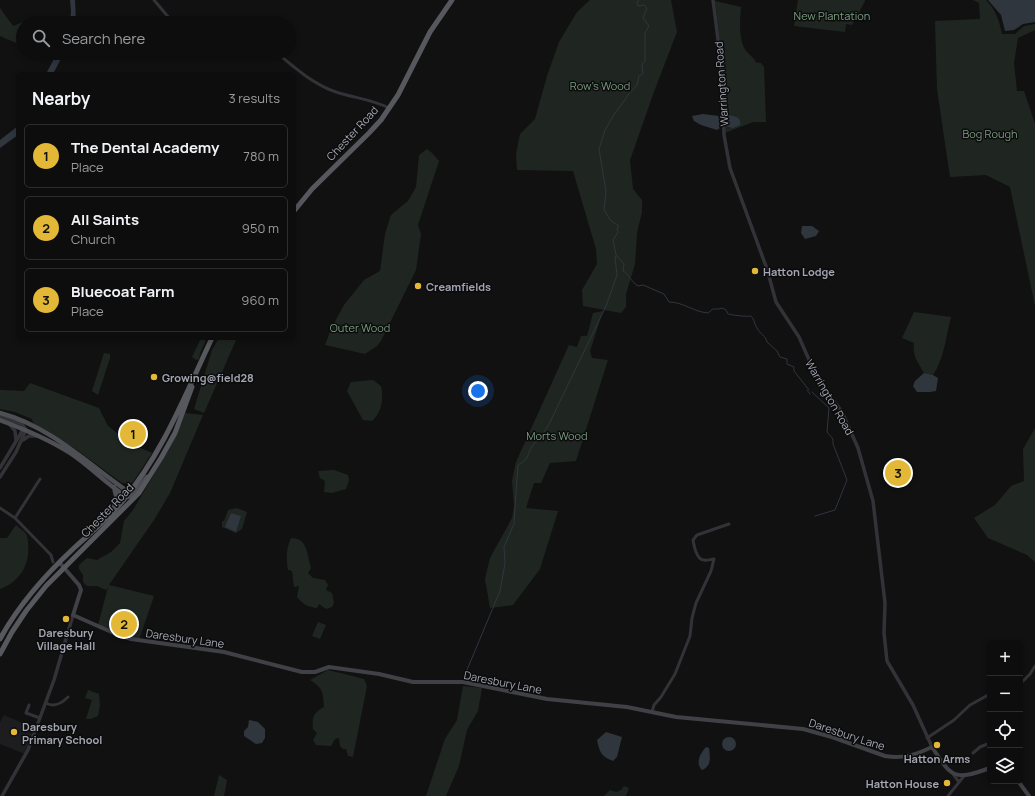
<!DOCTYPE html>
<meta charset="utf-8">
<style>
:root{--surface:#0d0d0e;--page:#161617;--text:#f1f3f6;--muted:#9a9c9e;--line:#2d2d2e;--accent:#e3b837}
body{margin:0;font-family:Manrope,sans-serif;background:var(--page);color:var(--text)}
.controls{position:absolute;right:12px;bottom:12px;display:grid;overflow:hidden;border-radius:6px;box-shadow:0 2px 6px #0003}
.controls button{width:36px;height:36px;display:grid;place-items:center;padding:0;border:0;border-bottom:1px solid var(--line);background:var(--surface);color:var(--text);font:20px sans-serif}
.you{position:absolute;left:478px;top:391px;width:14px;height:14px;margin:-10px;border:3px solid #fff;border-radius:50%;background:#1a73e8;box-shadow:0 0 0 6px #1a73e833}
.badge{display:grid;place-items:center;width:26px;height:26px;border-radius:50%;background:var(--accent);color:#111;font-size:13px;font-weight:700}
.pin{position:absolute;translate:-50% -50%;border:2px solid #fff;box-shadow:0 1px 4px #0006}
.list{margin:0;padding:0;list-style:none}
h2{display:flex;justify-content:space-between;align-items:center;height:52px;margin:0;padding:0 16px;font-size:17px}
h2 small{font-size:13px;font-weight:400;color:var(--muted)}
.list li{display:grid;grid-template-columns:26px 1fr auto;gap:12px;align-items:center;box-sizing:border-box;height:64px;margin:0 8px 8px;padding:0 8px;border:1px solid var(--line);border-radius:6px}
.list b{display:block;font-size:15px;white-space:nowrap}
.list p{margin:0;font-size:13px;white-space:nowrap;color:var(--muted)}
.list em{font-size:13px;font-style:normal;color:var(--muted)}
.icon{flex:none;width:22px;height:22px;fill:none;stroke:currentColor;stroke-width:2;stroke-linecap:round;stroke-linejoin:round}
.map{position:relative;flex:none;width:1035px;height:796px;overflow:hidden}
.search{position:absolute;background:var(--surface);box-shadow:0 2px 6px #0003;left:16px;top:16px;width:280px;height:44px;display:flex;align-items:center;gap:10px;box-sizing:border-box;padding:0 14px;border-radius:22px;color:var(--muted);font-size:15px}
.panel{position:absolute;background:var(--surface);box-shadow:0 2px 6px #0003;left:16px;top:72px;width:280px;height:268px;border-radius:6px}
.map>svg:first-child{display:block}
.built{fill:#1d1d1f}
.green{fill:#1f2621}
.water{fill:#2f363e}
.lines{fill:none;stroke-linecap:round;stroke-linejoin:round}
.stream{stroke:#2f363e;stroke-width:1}
.minor{stroke:#323237;stroke-width:3}
.tertiary{stroke:#323237;stroke-width:3.5}
.secondary{stroke:#404146;stroke-width:4}
.primary{stroke:#4e4f55;stroke-width:4.5}
.trunk{stroke:#56585e;stroke-width:5}
.poi-dot{fill:#e3b837;stroke:#0c0c0d;stroke-width:1.5}
.labels{text-anchor:middle;dominant-baseline:central;stroke-width:3;stroke-linejoin:round;paint-order:stroke}
.park-label{font-size:11px;fill:#7b9c80;stroke:#0c0c0d}
.street-label{font-size:11px;fill:#a3a6b2;stroke:#0c0c0d}
.poi-label{font-size:11px;font-weight:bold;fill:#a3a6b2;stroke:#0c0c0d;text-anchor:start}
</style>
<div class="map">
<svg width="1035" height="796" viewBox="0 0 1035 796">
<rect width="100%" height="100%" fill="#111112"/>
<path class="built" d="M4,715l21,9 -2,6 10,4 -8,20 -25,-10v-22z"/>
<path class="green" d="M590,0h81l6,32 -22,57 -25,71 3,29 9,11v12l-5,21 -2,31 -9,30v13l-5,6 -38,-7 -1,-16 15,-26 -1,-15 -23,-78 -56,-1 -1,-16 4,-20 15,-15 12,-43 12,-34 18,-30z
M798,0h67v1l-13,24 -6,-1 -1,8 -51,-6z
M973,0h13c10,10 13,20 16,34h13l9,-8 11,-2v6l-17,8 -4,25 3,28h7l11,33v182l-25,-119 -24,-12 -36,2 -13,-88 -2,-68 45,-2 -1,-16z
M715,1l26,6c-1,13 -3,32 5,44 3,3 6,6 9,9v2l6,1 3,4 2,55h-13l-28,11 -2,-67z
M0,8l13,18 15,-6 2,3h-7v23l-23,-10z
M427,149l4,3 8,9 -21,64 3,9 -5,36 -35,71 -4,5 -12,8 -40,-9 6,-16 13,-24 20,-25 16,-9 5,-37 6,-19 17,-14 8,-14 3,-32z
M603,311l-13,40 2,7 16,2 -32,101 -26,2 -9,20h-7l-8,25 32,3 -18,58 -27,36 -23,3 -5,-29 5,-21 22,-40 2,-12 -2,-25 4,-19 53,-117 8,2 4,-11h6l6,-23z
M914,312l37,5c-5,19 -7,42 -18,58l-9,-2c-6,-10 -12,-18 -10,-30l-12,-5z
M201,338h6l-7,15 -1,6 -3,1 -4,-3z
M219,338h18l-33,75 -10,-4 18,-59z
M104,353l6,1v4l-12,37 -6,-4z
M373,380l8,6c3,12 1,26 -9,35l-9,-1 -16,-29 4,-9z
M30,383l69,25 9,18 22,17 22,10 -19,29 -3,2 -8,-1 -45,-33 -44,-27 -1,-4 -17,-7 -15,-3v-19l24,1z
M185,413l18,2 -33,78 -16,27 -45,65 45,11 -15,44 -41,-15 10,-38 -2,3 -9,-4h-10l-4,-4v-7l-4,-6v-4l8,-7 10,2 14,-8 9,-9 4,-22 9,-11 36,-61z
M1035,428v134l-8,-7 -39,-17 -14,-20 21,-13 16,-19 13,-5 -1,-32z
M334,470l14,5 1,5 -3,9 -14,4 -8,-1 1,-11 -5,-3 -2,-7z
M237,508l10,4 -5,17 -6,4 -14,-6v-6h2l4,-11z
M16,525c3,3 9,6 11,11 1,3 1,7 1,9 2,20 -9,37 -28,44v-51h7z
M291,538c17,0 16,17 20,30l-3,5 5,5 12,2 3,5 -2,5 6,3 2,10 -2,4 -6,2 -7,-5 -2,4c-10,-1 -14,-4 -20,-11l2,-11 -5,1 -2,-16 -4,-1c-2,-11 -2,-21 3,-32z
M318,622l8,3 -6,14 -8,-3z
M328,670l36,9 3,7 -14,71 -5,-1 -2,-7h-3l-3,-3 -1,-8 -4,1 -4,7 -15,-1 -3,-5 4,-7 -4,-4c-1,-12 0,-16 11,-22 -1,-15 -1,-19 -14,-27z
M463,686l19,2 -4,23 -11,19 -8,36 -13,30h-20l19,-57 12,-19z
M88,690l11,4 1,11 -2,11 -7,3h-5l6,-19 -7,-2z
M219,775l8,5 -3,16h-10z
M624,786l5,2 -3,8h-22l6,-6 6,2 5,-2z"/>
<path class="water" d="M70,0h5l1,23h-6l1,-12z
M988,0h47v22l-12,2 -9,6 -9,1 -4,-16z
M57,53h7l-11,21h-7z
M703,114l16,2 1,12 -3,2 -16,-5 -7,-4 -2,-5z
M726,115c7,1 16,1 14,10l-7,3 -7,-2z
M18,126v9l-18,13v-8z
M802,226h10l7,5 -3,5 -11,3 -4,-6z
M924,373l9,2 5,3 -2,13 -6,1h-13l-4,-6 2,-5z
M231,513l10,3 -5,16 -11,-5z
M249,720l9,2 7,7v9l-3,5 -6,1 -12,-8v-5l4,-4z
M606,732l16,5 -5,20 -4,4c-12,-5 -13,-8 -16,-21z
M722 744a7 7 0 1 1 14 0a7 7 0 1 1-14 0Z
M706,747l3,1c1,9 3,18 -7,22 -7,-7 -2,-16 4,-23z"/>
<g class="lines">
<path class="stream" d="M639,0l-2,2 1,4 6,-1 3,3 -4,10 6,8 -4,7v28l-3,3 1,10 -4,2 -2,9 -9,10 -4,6 -9,12 -10,17 -6,19 7,42 -2,19 7,11 8,5 -2,2 1,4 -5,8 3,15 8,9 -1,7c7,4 8,11 15,15l5,-1 21,9 5,8c14,0 25,10 39,11l5,-4h6l3,-1 4,2 2,4c5,1 17,3 23,2 4,4 3,8 6,12 3,6 9,8 10,14l10,9 3,6 7,2v5l7,3v4l15,19
M807,390l3,4
M812,392l17,16 -2,24 6,7v5l14,36 -12,30 -20,6
M464,677l36,-86 5,-28 -1,-16 10,-23 4,-59c13,-7 8,-11 15,-20 6,-7 12,-13 16,-21l57,-118 11,-31 -2,-17 1,-2"/>
<path class="minor" d="M154,0l16,19 6,4
M277,53c18,15 36,31 59,39 18,6 35,7 53,16
M0,508l15,10 36,37 2,7
M15,518l25,-39
M1020,684l10,-10 5,-8
M46,703c9,5 16,0 22,-6
M29,705l-3,8 14,5
M652,712l2,-7 7,-8 14,-23 15,-38 2,-18 4,-15 15,-32 3,-12c-3,0 -7,2 -10,1 -7,0 -10,-14 -11,-20l4,-5 32,-11
M927,738l27,-18 16,-15 20,-11
M973,753l7,-6 10,-4
M953,774l6,8
M948,796l16,-20"/>
<path class="tertiary" d="M713,0l8,63 3,72 6,33 37,101 9,33 23,35 18,41 25,34 16,36 15,53 12,102 -1,30 3,28 26,44 19,42
M0,416l22,8 4,6 -10,22 -16,25
M10,425l5,6 1,9
M23,440l6,-4h8
M0,468l24,-40
M2,796l26,-46 26,-70 19,-65"/>
<path class="secondary" d="M59,562l20,23 2,5 -8,25 43,19 15,5 93,13 78,20h13l14,-5 50,7 34,8h50l84,17 80,8 49,10 127,12 29,8 53,19c19,3 30,-1 47,-9 20,31 22,34 58,21
M1018,781l11,15"/>
<path class="primary" d="M0,413c49,13 86,49 127,78l3,4
M0,420c24,9 49,19 70,33 20,13 36,31 57,44l6,-2 14,-18
M111,512l6,-12 -3,-13"/>
<path class="trunk" d="M294,211l18,-22 57,-56 12,-13 17,-25 32,-63 22,-32
M0,639c19,-35 45,-64 74,-91 16,-15 34,-29 48,-46 41,-49 63,-107 90,-164
M0,654l12,-22 14,-21 20,-25 93,-93 22,-35 14,-25 17,-46"/>
</g>
<g class="poi-dot">
<circle cx="755" cy="271" r="4"/>
<circle cx="418" cy="286" r="4"/>
<circle cx="154" cy="377" r="4"/>
<circle cx="66" cy="619" r="4"/>
<circle cx="14" cy="732" r="4"/>
<circle cx="937" cy="745" r="4"/>
<circle cx="947" cy="783" r="4"/>
</g>
<g class="labels">
<g class="park-label">
<text x="832" y="15">New Plantation</text>
<text x="600" y="85">Row's Wood</text>
<text x="990" y="133">Bog Rough</text>
<text x="360" y="327">Outer Wood</text>
<text x="557" y="435">Morts Wood</text>
</g>
<g class="street-label">
<text transform="translate(721 84) rotate(-94)">Warrington Road</text>
<text transform="translate(352 133) rotate(-47)">Chester Road</text>
<text transform="translate(830 397) rotate(60)">Warrington Road</text>
<text transform="translate(107 510) rotate(-46)">Chester Road</text>
<text transform="translate(185 638) rotate(8)">Daresbury Lane</text>
<text transform="translate(503 682) rotate(11)">Daresbury Lane</text>
<text transform="translate(847 734) rotate(18)">Daresbury Lane</text>
</g>
<g class="poi-label">
<text x="763" y="271">Hatton Lodge</text>
<text x="426" y="286">Creamfields</text>
<text x="162" y="377">Growing@field28</text>
<text x="66" y="632" text-anchor="middle">Daresbury<tspan x="66" dy="13">Village Hall</tspan></text>
<text x="22" y="726">Daresbury<tspan x="22" dy="13">Primary School</tspan></text>
<text x="937" y="758" text-anchor="middle">Hatton Arms</text>
<text x="939" y="783" text-anchor="end">Hatton House</text>
</g>
</g>
</svg>
<div class="controls">
<button>+</button>
<button>−</button>
<button><svg class="icon" aria-label="locate" viewBox="0 0 24 24"><circle cx="12" cy="12" r="6"/><path d="M12 2v4M12 18v4M2 12h4M18 12h4"/></svg></button>
<button><svg class="icon" aria-label="layers" viewBox="0 0 24 24"><path d="M12 4l9 5-9 5-9-5zM3 14l9 5 9-5"/></svg></button>
</div>
<div class="you"></div>
<div class="pin badge" style="left:133px;top:434px">1</div>
<div class="pin badge" style="left:124px;top:624px">2</div>
<div class="pin badge" style="left:898px;top:473px">3</div>
<div class="search"><svg class="icon" aria-label="search" viewBox="0 0 24 24"><circle cx="10" cy="10" r="6"/><path d="M15 15l6 6"/></svg>Search here</div>
<section class="panel">
<h2>Nearby<small>3 results</small></h2>
<ul class="list">
<li><span class="badge">1</span><div><b>The Dental Academy</b><p>Place</p></div><em>780 m</em></li>
<li><span class="badge">2</span><div><b>All Saints</b><p>Church</p></div><em>950 m</em></li>
<li><span class="badge">3</span><div><b>Bluecoat Farm</b><p>Place</p></div><em>960 m</em></li>
</ul>
</section>
</div>
